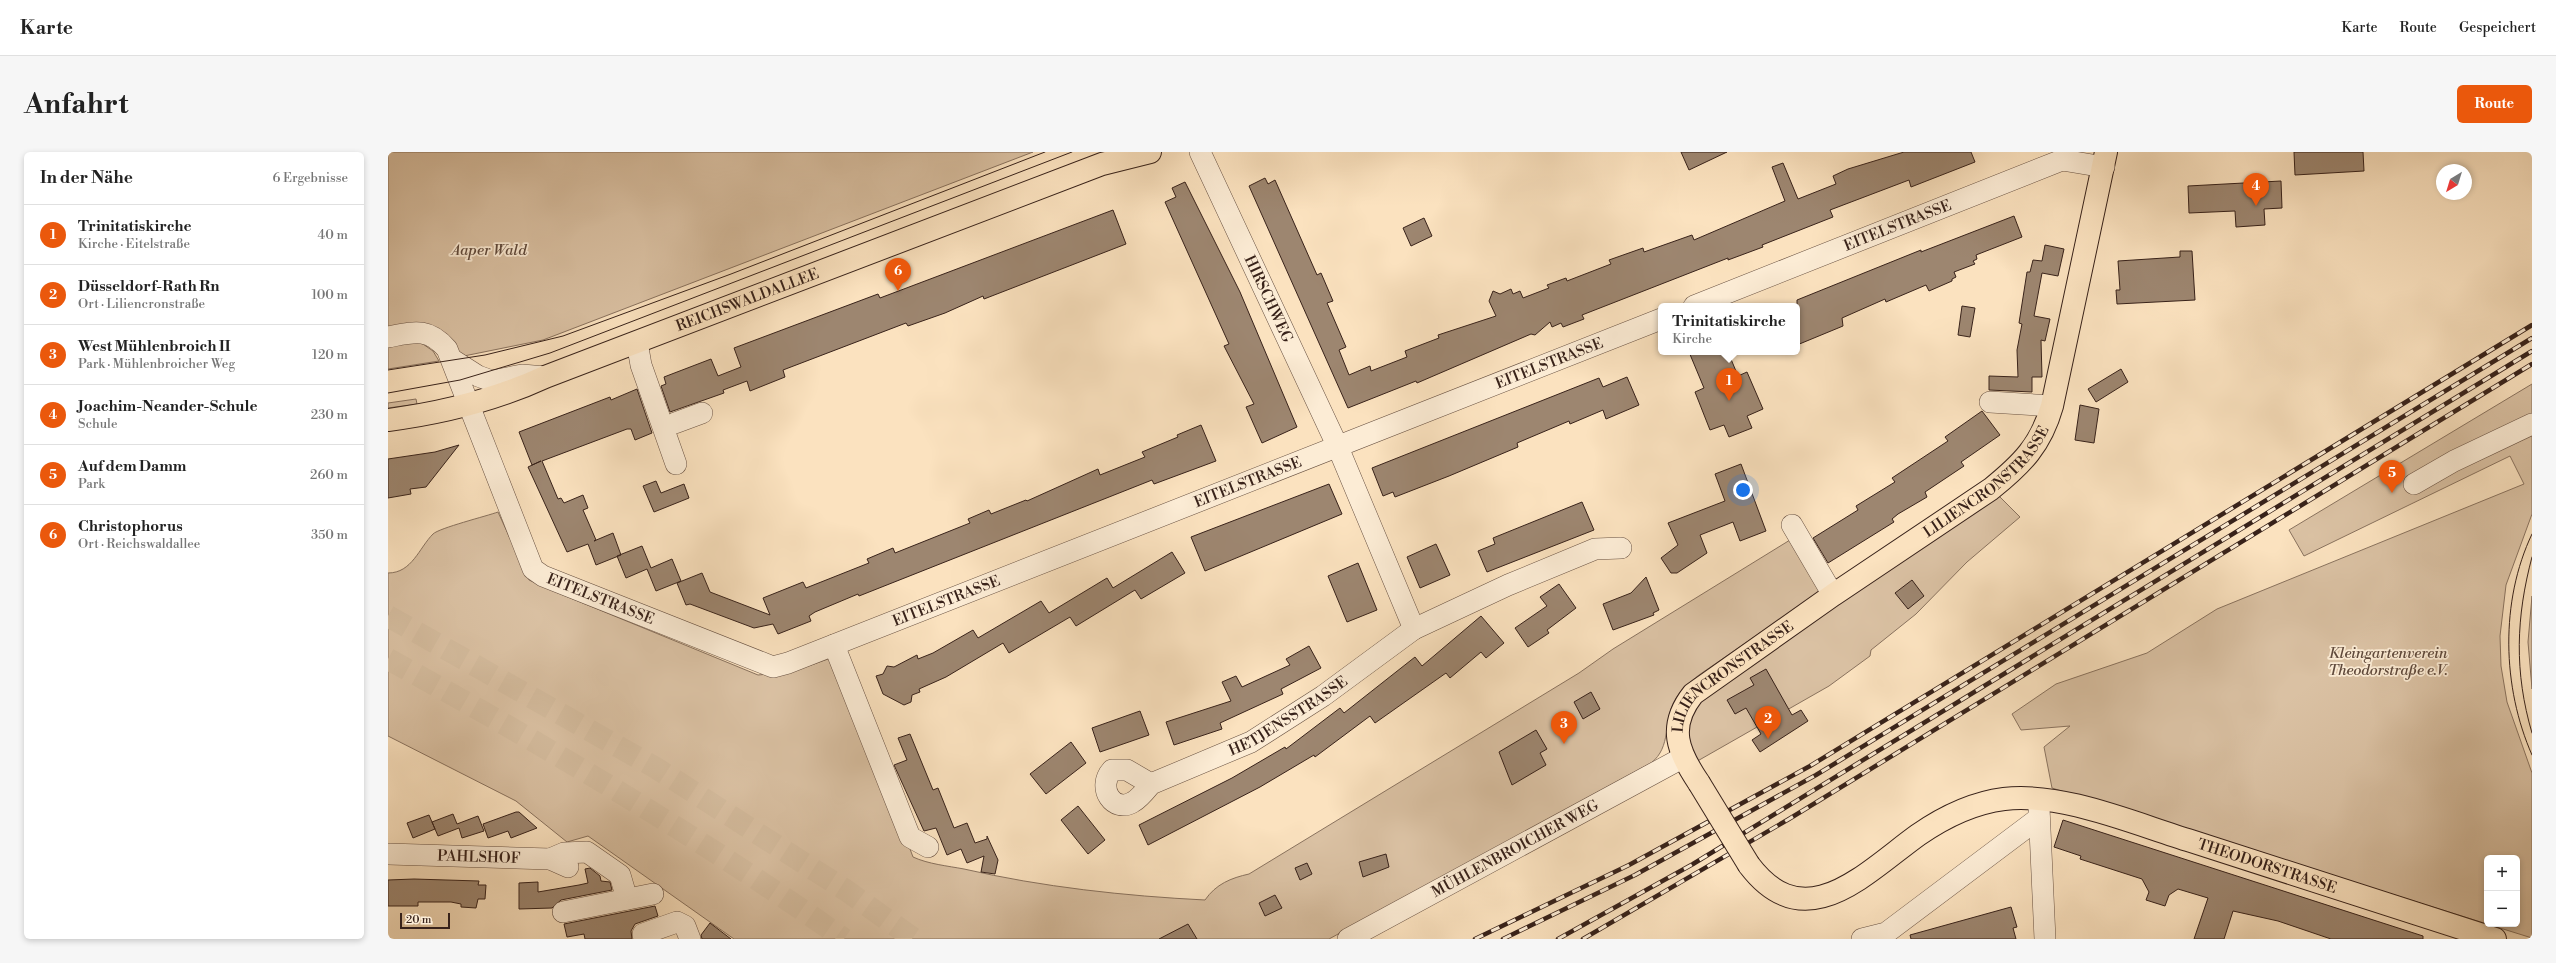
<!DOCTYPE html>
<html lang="de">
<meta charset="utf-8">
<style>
:root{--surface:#fff;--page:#f6f6f6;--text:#222;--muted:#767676;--line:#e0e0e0;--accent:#ea580c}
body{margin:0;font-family:"Libre Bodoni",serif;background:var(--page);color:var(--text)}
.controls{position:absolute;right:12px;bottom:12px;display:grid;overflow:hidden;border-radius:6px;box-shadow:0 2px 6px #0003}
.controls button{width:36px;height:36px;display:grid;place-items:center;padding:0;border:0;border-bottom:1px solid var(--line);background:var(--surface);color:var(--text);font:20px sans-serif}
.compass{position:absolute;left:2048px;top:12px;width:36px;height:36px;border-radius:50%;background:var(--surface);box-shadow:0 2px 6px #0003;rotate:218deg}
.scale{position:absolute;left:12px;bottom:10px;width:50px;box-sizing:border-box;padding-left:4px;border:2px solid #38221a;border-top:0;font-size:11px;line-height:14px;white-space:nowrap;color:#38221a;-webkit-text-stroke:3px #fcecd5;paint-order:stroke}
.you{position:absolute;left:1355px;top:338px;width:14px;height:14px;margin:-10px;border:3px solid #fff;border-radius:50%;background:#1a73e8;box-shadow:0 0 0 6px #1a73e833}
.badge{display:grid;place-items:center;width:26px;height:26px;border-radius:50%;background:var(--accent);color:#fff;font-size:13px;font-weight:700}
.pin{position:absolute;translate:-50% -33px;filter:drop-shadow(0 1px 2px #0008)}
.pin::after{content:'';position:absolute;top:21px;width:14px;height:12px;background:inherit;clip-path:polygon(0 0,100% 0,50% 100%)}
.popup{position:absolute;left:1270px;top:151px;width:142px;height:52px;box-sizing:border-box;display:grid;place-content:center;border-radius:6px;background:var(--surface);filter:drop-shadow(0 1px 3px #0005);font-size:13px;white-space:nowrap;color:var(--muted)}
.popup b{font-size:15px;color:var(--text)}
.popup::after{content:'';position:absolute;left:50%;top:100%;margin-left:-8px;border:8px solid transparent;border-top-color:var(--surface)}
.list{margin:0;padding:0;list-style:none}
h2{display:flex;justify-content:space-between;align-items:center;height:52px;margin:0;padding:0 16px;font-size:17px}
h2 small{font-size:13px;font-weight:400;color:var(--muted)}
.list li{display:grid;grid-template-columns:26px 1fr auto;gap:12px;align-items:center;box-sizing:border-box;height:60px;padding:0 16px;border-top:1px solid var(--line)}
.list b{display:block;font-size:15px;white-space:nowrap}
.list p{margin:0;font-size:13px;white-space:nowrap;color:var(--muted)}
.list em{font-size:13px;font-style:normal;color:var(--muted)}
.map{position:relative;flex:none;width:2144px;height:787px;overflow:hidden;border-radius:6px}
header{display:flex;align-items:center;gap:24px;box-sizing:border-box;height:56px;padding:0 20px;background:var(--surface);border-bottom:1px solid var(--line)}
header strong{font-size:19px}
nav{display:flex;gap:22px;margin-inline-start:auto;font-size:14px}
.intro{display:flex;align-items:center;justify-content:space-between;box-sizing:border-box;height:96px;padding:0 24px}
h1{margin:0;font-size:28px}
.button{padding:10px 18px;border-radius:6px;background:var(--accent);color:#fff;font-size:14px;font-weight:700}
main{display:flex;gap:24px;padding:0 24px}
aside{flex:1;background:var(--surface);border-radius:6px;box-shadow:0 2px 6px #0003}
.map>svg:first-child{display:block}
.green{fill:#dac1a3;stroke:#89725e;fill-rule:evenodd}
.building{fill:#9d8670;stroke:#38221a}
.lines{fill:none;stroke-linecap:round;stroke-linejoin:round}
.highway-tunnel{stroke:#d4bc9e;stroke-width:22;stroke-dasharray:22 11;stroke-linecap:butt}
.minor-casing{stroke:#695243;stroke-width:22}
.major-casing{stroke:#38221a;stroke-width:24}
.minor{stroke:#fcecd5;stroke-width:21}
.major{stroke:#fbe2bf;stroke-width:22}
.tram{stroke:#38221a;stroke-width:1}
.rail-casing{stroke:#38221a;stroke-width:4.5}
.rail{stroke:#fcecd5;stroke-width:3;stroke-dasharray:9;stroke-linecap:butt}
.major-bridge-casing{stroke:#38221a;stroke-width:24;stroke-linecap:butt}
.major-bridge{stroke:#fbe2bf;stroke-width:22}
.labels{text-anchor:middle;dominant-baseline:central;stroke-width:3.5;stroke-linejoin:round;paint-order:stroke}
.street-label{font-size:15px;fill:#38221a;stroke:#fcecd5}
.park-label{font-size:15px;font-style:italic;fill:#604a3c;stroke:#fcecd5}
</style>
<header>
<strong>Karte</strong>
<nav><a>Karte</a><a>Route</a><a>Gespeichert</a></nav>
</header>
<div class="intro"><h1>Anfahrt</h1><a class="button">Route</a></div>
<main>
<aside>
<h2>In der Nähe<small>6 Ergebnisse</small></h2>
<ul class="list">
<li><span class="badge">1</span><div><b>Trinitatiskirche</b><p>Kirche · Eitelstraße</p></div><em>40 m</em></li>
<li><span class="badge">2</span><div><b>Düsseldorf-Rath Rn</b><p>Ort · Liliencronstraße</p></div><em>100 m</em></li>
<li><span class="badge">3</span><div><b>West Mühlenbroich II</b><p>Park · Mühlenbroicher Weg</p></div><em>120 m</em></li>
<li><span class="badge">4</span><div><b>Joachim-Neander-Schule</b><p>Schule</p></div><em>230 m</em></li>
<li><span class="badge">5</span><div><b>Auf dem Damm</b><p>Park</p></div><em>260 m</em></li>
<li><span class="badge">6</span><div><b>Christophorus</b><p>Ort · Reichswaldallee</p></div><em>350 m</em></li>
</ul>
</aside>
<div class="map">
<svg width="2144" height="787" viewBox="0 0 2144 787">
<rect width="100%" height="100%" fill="#fbe2bf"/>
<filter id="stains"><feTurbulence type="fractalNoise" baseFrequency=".005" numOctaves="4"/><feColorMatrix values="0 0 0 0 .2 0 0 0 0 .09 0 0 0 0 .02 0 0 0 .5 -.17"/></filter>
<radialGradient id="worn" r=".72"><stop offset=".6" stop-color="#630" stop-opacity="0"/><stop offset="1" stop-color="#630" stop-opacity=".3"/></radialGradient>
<path class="green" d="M0,0h645l-490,188 -84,17 -16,-19 -55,-4z
M32,190l13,9 6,10 -51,8v-26z
M2144,232v130l-26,71 -6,51 1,30 6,36 25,71v165l-480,-150 -8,-41 26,-21 -49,4 -9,-16 44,-30 91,-31 70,-44 307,-125 -14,-28 -206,100 -15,-26zM2099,706h30v66h-30z
M28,247l1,5 -29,4v-5z
M1608,341l24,24 -53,45 -51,52 -45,36 -1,6 -41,30 -135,77c-9,-24 -8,-48 12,-67z
M110,360l31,68 22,10 207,85 33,-3 40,-14 9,5 73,194c15,7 35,9 51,12 78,18 161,27 241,31 11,-16 26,-22 44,-26l330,-201 34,-24 177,-109 31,51 -122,84c-9,7 -19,15 -24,25 -12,20 -3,47 -24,63l-322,176h-595l-146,-103 -21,6 -51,-41 -128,-65v-163c24,0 31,-25 45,-39 6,-6 54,-18 65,-22z
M2144,444v93l-4,-47z"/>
<path class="building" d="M1293,0h46l-38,18z
M1516,0h67l4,10 -64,25 -2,-7 -79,30 3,7 -71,28 1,2 -35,13v-2l-146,57 2,4 -21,8 -2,-4 -9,4 -2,-5 -15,13 -4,-1 -114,49 -1,-2 -68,27 -99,-222 16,-8 3,6 7,-4 42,95 4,-2 12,28 -6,2 19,44 -7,3 10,25 21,-9 1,5 36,-14 -2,-6 34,-13 -1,-3 58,-19 -7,-15 4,-10 7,3 11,-5 2,5 7,-3 3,7 26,-10 -2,-3 19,-7 1,3 44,-17 -2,-4 34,-12 1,4 48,-17 2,5 91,-39 -13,-34 11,-4 15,36 38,-15 -3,-8 15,-7z
M1906,0h69l1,19 -69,4z
M1893,29l1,27 -18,1 1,16 -29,2 -1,-16 -46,2 -1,-27z
M797,30l55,110 57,135 -35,16 -16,-36 8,-3 -30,-58 5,-2 -64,-142 11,-5 -4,-9z
M725,58l13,34 -142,55 -1,-3 -38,17 -37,13 -2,-3 -123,47 2,7 -35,14 -3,-10 -24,9 1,3 -54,19 -9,-26 5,-2 -2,-7 47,-18 7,17 23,-9 -7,-19 144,-54 2,4z
M1626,64l8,21 -46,18 1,4 -4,2 2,3 -21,8 2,5 -4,2v2l-23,10 -3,-6 -40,17 -1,-3 -43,19 1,8 -46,19v-45l124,-50v2z
M1036,66l8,18 -21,10 -8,-18z
M1657,93l19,4 -6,27 -16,-3 -8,43 16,3 -5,22 -4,-1 1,37h-10v15l-43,-2v-14l29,1 -1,-27 5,-26 -3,-1 8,-51h3l3,-12 9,1z
M1792,99h12l3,49 -78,4 -1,-14h4l-2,-29 62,-4z
M1574,154l13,2 -5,29 -12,-2z
M1301,200h39l10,24 9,-4 16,37 -16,7 5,12 -23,9 -5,-12 -14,5 -15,-38 9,-4z
M1733,217l7,13 -32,20 -8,-13z
M1239,225l12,28 -33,14 -3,-9 -33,14 -1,-3 -52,22 1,4 -69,29 -54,21 -2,-5 -10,4 -11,-28 227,-90 4,9z
M249,237l15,44 -17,7 -4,-11h-4l-85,32 16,38 3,-1 3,5 19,-8 5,13 -5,2 13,30 -2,1 19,-8 8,22 -25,10 -8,-21 -21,8 -39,-85 13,-6 -9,4 -13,-33 91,-35 1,3z
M1692,253l19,4 -5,34 -19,-3z
M1594,259l18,24 -39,27 3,4 -39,26 2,5 -29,17 -6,5 2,3 -66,41 -15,-25 45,-28 -2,-4 39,-24 -3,-4 56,-37 -3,-4z
M813,273l15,36 -62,23 -2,-4 -293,116 -1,-2 -43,18 -6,4 2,5 -33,13 -5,-10 -19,4 -64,-24 -4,1 -9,-22 25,-10 8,19 60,23 -7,-17 40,-16 3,6 63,-25 -2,-4 26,-11 2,5 75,-30 -2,-4 21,-9 2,4 35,-14 1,1 71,-32 2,6 45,-18 -3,-5 36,-15 -1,-2z
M71,293l-33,42 -16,2 1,5 -23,4v-39l47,-7z
M1353,312l25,67 -26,10 -7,-19 -33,13 7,18 -30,20h-6l-10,-15 17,-13 -10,-22 57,-22 -10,-27z
M268,329l5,12 23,-9 5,14 -35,14 -11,-26z
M941,332l13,30 -137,57 -14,-34z
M1194,350l12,28 -107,42 -9,-21 17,-7 -2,-6z
M1048,392l14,31 -30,13 -13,-31z
M254,394l9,22 21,-9 9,22 -25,10 -9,-22 -21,9 -9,-22z
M784,400l13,21 -44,26 -6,-9 -59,36 -6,-9 -61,36 -6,-10 -57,34 -27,12 1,3 -8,3 -1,7 -7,3 -21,-11 -7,-18 7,-2 4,-8 7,1 23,-12 1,4 15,-6 40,-23 5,8 63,-37 8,12 58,-35 6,10z
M970,411l19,47 -30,12 -19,-46z
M1258,425l13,33 -6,3 1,2 -41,15 -10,-26 28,-11z
M1524,428l12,16 -16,13 -13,-16z
M1171,432l17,24 -29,22 2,3 -21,14 -13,-19 32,-22 -7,-9z
M1093,464l23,27 -18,15 -5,-6 -31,26 -4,-5 -71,50 -5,-7 -55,41 -1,-2 -54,32 -112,58 -9,-20 93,-47 53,-31 1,2 54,-41 4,5 71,-56 7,9z
M921,494l12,22 -40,21 2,5 -63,29 2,6 -48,16 -8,-23 65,-21 -9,-19 14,-6 6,11 48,-22 -4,-6z
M1378,517l26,46 9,-5 7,11 -48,31 -8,-12 9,-6 -15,-26 -11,6 -8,-14 27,-15 -4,-7z
M1203,540l9,17 -17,10 -9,-17z
M752,559l9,24 -49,17 -8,-24z
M1148,578l11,19 -7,4 6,12 -34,20 -13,-33z
M522,582l23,56 5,-2 16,40 13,-5 8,20 12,-4v-3l11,24 -3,14 -14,-2 3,-16 -17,7 -6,-14 -14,6 -11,-27 -12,3 -30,-66 13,-5 -9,-22z
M683,590l15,21 -40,31 -16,-20z
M690,654l27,34 -17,14 -27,-34z
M128,660h3l18,16 -26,10 -3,-7 -20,7 -5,-14z
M65,662l4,10 21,-8 6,15 -22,7 -3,-10 -21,8 -6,-14z
M41,663l6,14 -22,9 -6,-15z
M1675,668l360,116v3h-92l-53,-18 -45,-10 -9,28h-30l14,-41 -30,-9 -9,6 -4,11 -19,-6 3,-8 -7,-13 -62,-20 1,-3 -27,-9z
M998,702l3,13 -26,10 -4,-15z
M919,711l5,11 -12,6 -5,-12z
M202,716l10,8 1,5 9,1 2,8 -51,10 -9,8 -33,1v-26l19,-1v10l41,-7 9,-2 -3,-14z
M26,727l65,2 -1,4h8l-1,14h-7l-2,9 -15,-1v-3l-10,-2h-33v4h-30v-26z
M887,743l7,13 -17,8 -6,-13z
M267,754l3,10 -23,8 -4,7 1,8h-47l-1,-5 -17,3 -3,-13z
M1623,755l6,20 -4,1 3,11h-105l-1,-4z
M322,771l21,16h-29l-1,-4z
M800,772l9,15h-38z"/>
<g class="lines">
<path class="highway-tunnel" d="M0,464l268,152 191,123 67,48
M0,507c157,86 310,177 456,280"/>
<defs>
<g id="minor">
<path id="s1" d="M812,0l137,293 77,184"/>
<path id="s2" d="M1306,154l368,-146 42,7"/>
<path id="s3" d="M0,185c26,-5 40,-10 59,12l86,220 10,7 230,91 15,-4 873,-344"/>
<path d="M249,190l4,23 35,99"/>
<path d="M65,208l25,16 14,5 30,-6 23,2"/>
<path d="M1602,250l62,4"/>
<path d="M287,271l27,-10"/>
<path d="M2026,332l40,-23 78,-37"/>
<path d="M1404,373l41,70"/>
<path d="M446,493l76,192 18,10"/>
<path id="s4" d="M763,632c-5,6 -11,14 -18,18 -19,12 -37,-14 -21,-32h15l24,14 100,-42 72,-46 91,-67 94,-44 87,-36 26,-1"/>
<path d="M1651,656l6,131"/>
<path id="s5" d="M0,702l162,5 18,8"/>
<path d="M162,707l14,-6 23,-1 33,23 7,24"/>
<path d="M175,760l90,-18"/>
<path d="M256,787l-1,-5 34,-12 8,4 5,13"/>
<path id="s6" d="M960,787l334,-181"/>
<path d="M1474,787l24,-6 153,-115"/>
</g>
<g id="major">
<path id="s7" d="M0,268c54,-7 107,-20 157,-43l557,-213 48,-12"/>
<path id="s8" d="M1311,631c-21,-31 -32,-56 -6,-89l140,-99 158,-106c31,-25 50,-44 61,-83l54,-254"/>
<path id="s9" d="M1361,713c56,74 115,9 169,-30 26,-18 54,-32 86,-36 58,-7 131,25 187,42 101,33 202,66 304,98"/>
</g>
</defs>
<use href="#minor" class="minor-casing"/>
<use href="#major" class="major-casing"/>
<use href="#minor" class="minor"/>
<use href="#major" class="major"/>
<path class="tram" d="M0,218l97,-15 78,-19 168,-62 314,-122
M0,241l72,-13 90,-27 522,-201
M2144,382c-32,67 -30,153 0,221
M2144,405c-16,60 -18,115 0,176"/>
<defs>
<path id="rail" d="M1087,787l154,-74 181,-99 722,-441
M1115,787l132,-64 181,-100 716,-437
M1170,787l135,-75 839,-513
M1195,787l206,-120 743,-455"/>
</defs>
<use href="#rail" class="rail-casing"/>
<use href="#rail" class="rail"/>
<defs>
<path id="major-bridge" d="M1311,631l50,82"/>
</defs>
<use href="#major-bridge" class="major-bridge-casing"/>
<use href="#major-bridge" class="major-bridge"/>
</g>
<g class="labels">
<g class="street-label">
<text stroke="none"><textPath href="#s2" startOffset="219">EITELSTRASSE</textPath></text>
<text stroke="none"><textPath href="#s1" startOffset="162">HIRSCHWEG</textPath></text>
<text stroke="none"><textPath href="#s7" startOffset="380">REICHSWALDALLEE</textPath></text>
<text stroke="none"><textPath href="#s3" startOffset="1394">EITELSTRASSE</textPath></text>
<text stroke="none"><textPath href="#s8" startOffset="461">LILIENCRONSTRASSE</textPath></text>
<text stroke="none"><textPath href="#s3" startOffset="1070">EITELSTRASSE</textPath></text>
<text stroke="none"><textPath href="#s3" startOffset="375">EITELSTRASSE</textPath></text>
<text stroke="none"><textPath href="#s3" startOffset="746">EITELSTRASSE</textPath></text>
<text stroke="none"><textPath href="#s8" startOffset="137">LILIENCRONSTRASSE</textPath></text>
<text stroke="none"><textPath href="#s4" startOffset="278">HETJENSSTRASSE</textPath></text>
<text stroke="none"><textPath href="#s6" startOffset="190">MÜHLENBROICHER WEG</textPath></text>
<text stroke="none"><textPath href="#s5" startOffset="91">PAHLSHOF</textPath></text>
<text stroke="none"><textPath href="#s9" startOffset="567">THEODORSTRASSE</textPath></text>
</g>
<g class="park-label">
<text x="101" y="98">Aaper Wald</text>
<text x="2000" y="501">Kleingartenverein<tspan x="2000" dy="17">Theodorstraße e.V.</tspan></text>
</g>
</g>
<rect width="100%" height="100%" filter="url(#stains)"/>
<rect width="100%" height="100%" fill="url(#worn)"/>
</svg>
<div class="controls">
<button>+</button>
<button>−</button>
</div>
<svg class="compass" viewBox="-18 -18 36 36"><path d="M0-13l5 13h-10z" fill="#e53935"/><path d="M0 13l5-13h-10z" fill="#767676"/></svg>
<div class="scale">20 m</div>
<div class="you"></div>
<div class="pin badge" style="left:1341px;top:249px">1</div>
<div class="popup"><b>Trinitatiskirche</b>Kirche</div>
<div class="pin badge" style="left:1380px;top:587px">2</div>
<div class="pin badge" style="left:1176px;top:592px">3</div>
<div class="pin badge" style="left:1868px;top:54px">4</div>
<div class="pin badge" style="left:2004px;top:341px">5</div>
<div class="pin badge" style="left:510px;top:139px">6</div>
</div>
</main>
